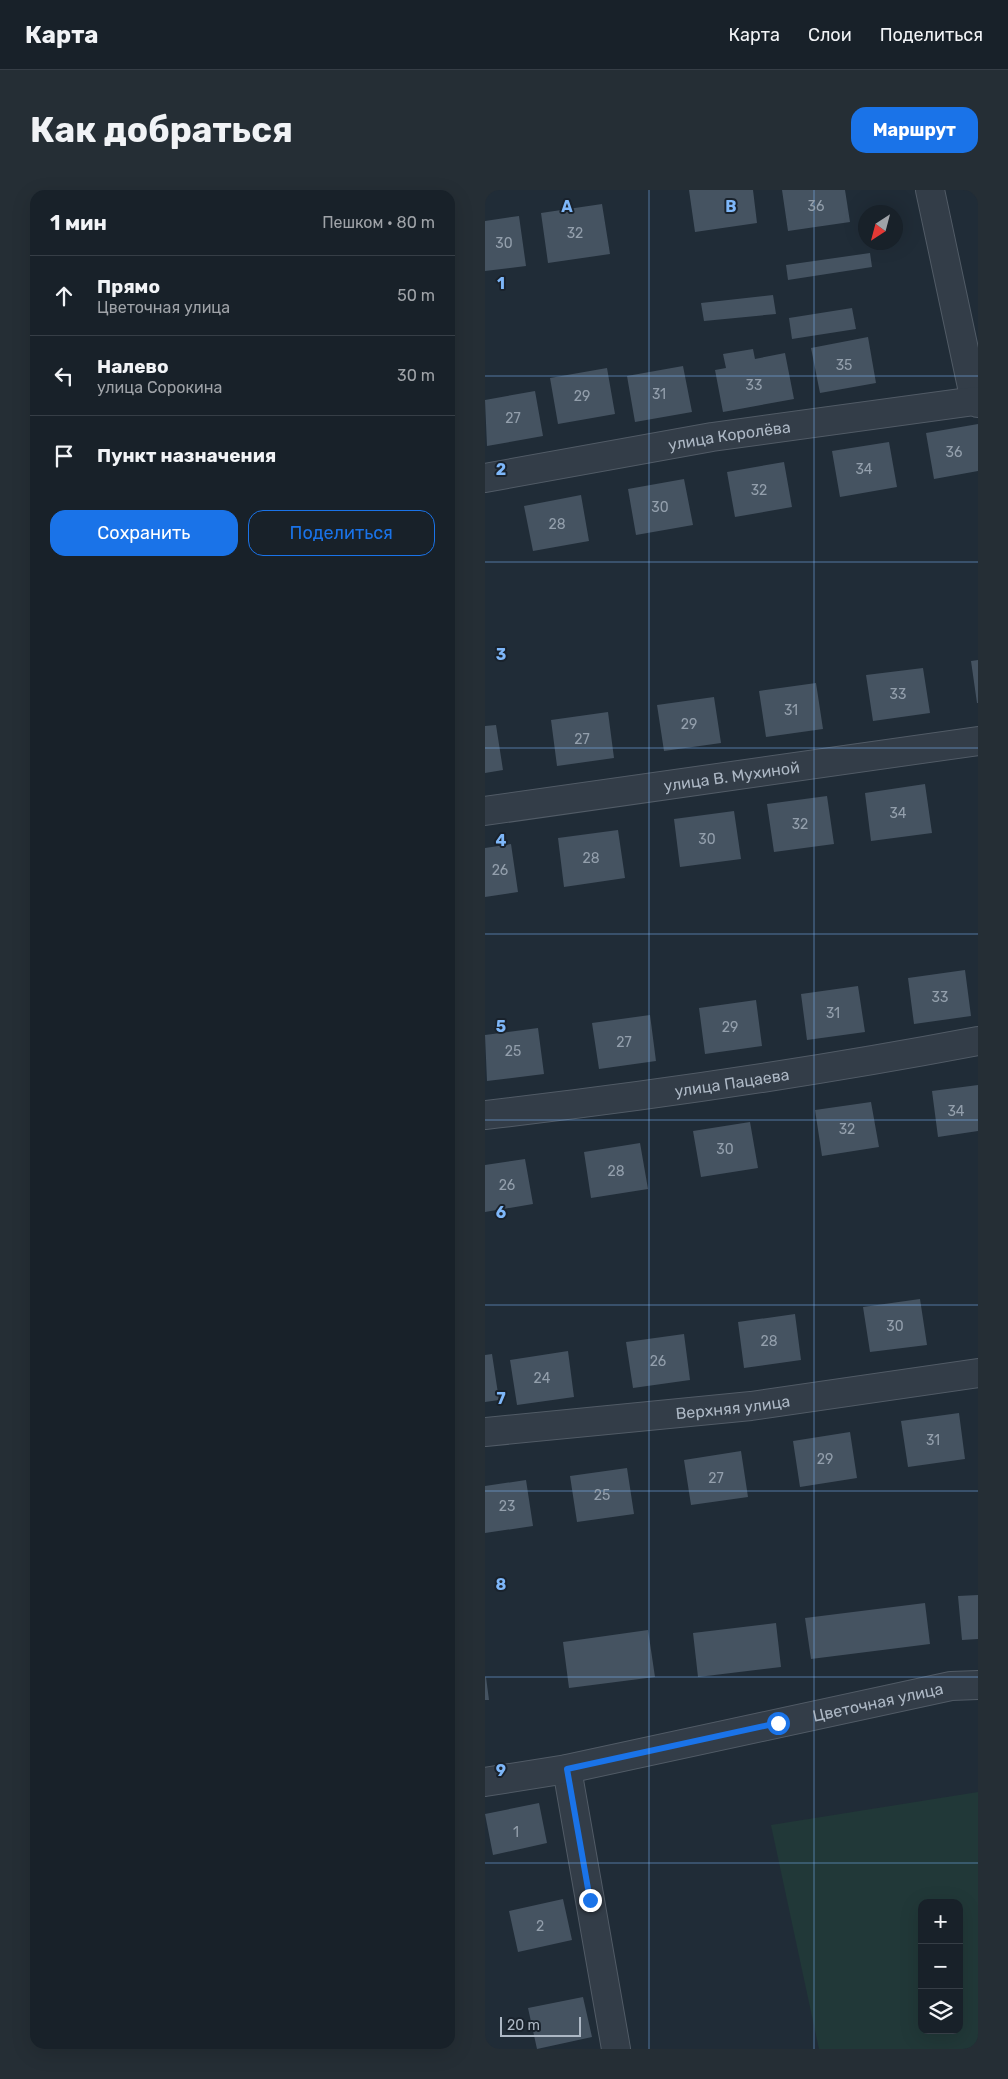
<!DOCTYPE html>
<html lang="ru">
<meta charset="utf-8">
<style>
:root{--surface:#182129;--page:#252e35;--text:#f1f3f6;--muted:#9fa3a8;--line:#363e46;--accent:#1a73e8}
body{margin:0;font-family:Rubik,sans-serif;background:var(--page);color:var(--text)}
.controls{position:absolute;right:15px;bottom:15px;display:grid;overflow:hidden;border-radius:10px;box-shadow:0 5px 20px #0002}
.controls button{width:45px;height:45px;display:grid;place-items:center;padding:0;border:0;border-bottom:1px solid var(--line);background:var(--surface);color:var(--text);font:25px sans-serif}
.compass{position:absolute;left:373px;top:15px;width:45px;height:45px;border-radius:50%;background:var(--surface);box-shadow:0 5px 20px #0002;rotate:216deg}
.scale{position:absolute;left:15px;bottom:12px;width:81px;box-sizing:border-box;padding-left:5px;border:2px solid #adb8c5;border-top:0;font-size:14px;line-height:18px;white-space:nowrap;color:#adb8c5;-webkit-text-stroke:4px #19222c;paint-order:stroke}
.stop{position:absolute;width:15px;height:15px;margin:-11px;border:4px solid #1a73e8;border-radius:50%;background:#fff}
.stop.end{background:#1a73e8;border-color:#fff;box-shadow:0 1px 5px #0008}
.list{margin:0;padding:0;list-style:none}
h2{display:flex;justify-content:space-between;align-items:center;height:65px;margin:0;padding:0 20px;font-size:21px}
h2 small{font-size:16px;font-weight:400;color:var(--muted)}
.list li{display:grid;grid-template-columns:32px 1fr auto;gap:15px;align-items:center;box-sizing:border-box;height:80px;padding:0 20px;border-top:1px solid var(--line)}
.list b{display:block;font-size:19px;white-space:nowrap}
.list p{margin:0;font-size:16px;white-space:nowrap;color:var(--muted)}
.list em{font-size:16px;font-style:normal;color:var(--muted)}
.actions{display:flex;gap:10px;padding:15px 20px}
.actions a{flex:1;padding:11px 0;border:1px solid var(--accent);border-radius:15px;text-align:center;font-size:18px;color:var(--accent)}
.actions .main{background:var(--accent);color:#fff}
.icon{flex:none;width:28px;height:28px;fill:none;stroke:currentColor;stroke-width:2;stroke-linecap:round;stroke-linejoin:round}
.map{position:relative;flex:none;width:493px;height:1859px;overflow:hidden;border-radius:15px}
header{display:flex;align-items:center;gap:30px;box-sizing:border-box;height:70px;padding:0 25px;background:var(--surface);border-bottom:1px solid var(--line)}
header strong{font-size:24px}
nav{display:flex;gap:28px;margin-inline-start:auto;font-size:18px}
.intro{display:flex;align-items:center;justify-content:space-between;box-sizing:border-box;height:120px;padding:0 30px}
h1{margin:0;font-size:35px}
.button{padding:12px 22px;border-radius:15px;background:var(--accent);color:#fff;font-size:18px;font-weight:700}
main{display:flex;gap:30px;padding:0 30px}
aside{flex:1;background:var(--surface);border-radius:15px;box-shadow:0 5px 20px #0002}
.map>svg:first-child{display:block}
.green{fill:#213838;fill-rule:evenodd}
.building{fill:#455361}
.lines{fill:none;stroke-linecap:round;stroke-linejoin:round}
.minor-casing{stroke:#515b66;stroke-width:30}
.minor{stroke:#333d48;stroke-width:28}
.route{stroke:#1a73e8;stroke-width:6}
.grid{fill:none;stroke:#7eb7f9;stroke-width:1;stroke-opacity:0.55}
.labels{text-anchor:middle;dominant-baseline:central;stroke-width:4;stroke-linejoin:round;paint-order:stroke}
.number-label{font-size:14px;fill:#939fac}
.street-label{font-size:16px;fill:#adb8c5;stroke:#19222c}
.grid-label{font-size:16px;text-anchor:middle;font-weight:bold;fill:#7eb7f9;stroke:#19222c;stroke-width:4;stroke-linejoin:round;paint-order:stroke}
</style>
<header>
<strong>Карта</strong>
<nav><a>Карта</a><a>Слои</a><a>Поделиться</a></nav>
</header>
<div class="intro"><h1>Как добраться</h1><a class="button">Маршрут</a></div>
<main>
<aside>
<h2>1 мин<small>Пешком · 80 m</small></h2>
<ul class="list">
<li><svg class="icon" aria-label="ahead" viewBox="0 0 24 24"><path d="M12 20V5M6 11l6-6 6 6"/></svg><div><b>Прямо</b><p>Цветочная улица</p></div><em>50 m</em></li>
<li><svg class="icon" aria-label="left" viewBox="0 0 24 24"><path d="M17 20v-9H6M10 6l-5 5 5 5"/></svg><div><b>Налево</b><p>улица Сорокина</p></div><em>30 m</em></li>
<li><svg class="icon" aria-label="arrive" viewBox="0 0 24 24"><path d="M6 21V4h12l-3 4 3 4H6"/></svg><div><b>Пункт назначения</b></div></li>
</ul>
<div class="actions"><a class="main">Сохранить</a><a>Поделиться</a></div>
</aside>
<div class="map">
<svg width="493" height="1859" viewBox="0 0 493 1859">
<rect width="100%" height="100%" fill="#202c37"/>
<path class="green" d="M493,1602v257h-159l-48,-224zM437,1713h37v127h-37z"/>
<path class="building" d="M204,0h64l4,33 -62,9z
M297,0h63l5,32 -62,9z
M117,14l8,50 -62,9 -7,-50z
M34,26l7,50 -41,5v-50z
M385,63l2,14 -84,13 -2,-15z
M288,105l3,19 -72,7 -3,-18z
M367,118l4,21 -64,10 -3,-21z
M383,147l8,46 -56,10 -9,-45z
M268,159l2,10 30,-6 9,46 -71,13 -8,-42 11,-2 -3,-14z
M198,176l9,46 -57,10 -8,-46z
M122,178l8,46 -57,10 -8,-46z
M50,201l8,45 -56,10 -2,-46z
M493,234v47l-44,8 -8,-46z
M404,252l8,45 -57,10 -8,-46z
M299,272l8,45 -57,10 -8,-45z
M199,289l9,46 -57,10 -8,-46z
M96,305l8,46 -56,10 -9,-45z
M493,470v43h-1l-6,-42z
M438,478l7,45 -57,8 -7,-46z
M331,493l7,46 -57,8 -7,-46z
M229,507l7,46 -57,8 -7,-46z
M123,522l6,46 -57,8 -6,-46z
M11,535l7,45 -18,3v-47z
M440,594l7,49 -61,8 -6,-48z
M342,606l7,48 -60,8 -7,-48z
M249,621l7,48 -61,8 -6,-48z
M133,640l7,48 -61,9 -6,-49z
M26,654l7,48 -33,5v-49z
M480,780l6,46 -57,8 -6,-46z
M373,796l7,46 -58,8 -6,-46z
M271,810l6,46 -57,8 -6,-46z
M165,825l6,46 -57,8 -7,-46z
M53,838l6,46 -57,7 -2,-46z
M493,895v46l-40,6 -6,-46z
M386,912l8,45 -57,9 -7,-46z
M265,932l8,46 -57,9 -8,-46z
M155,953l8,46 -57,9 -7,-46z
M40,969l8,45 -48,8v-47z
M435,1109l7,46 -57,7 -7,-45z
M310,1124l6,46 -57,8 -6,-46z
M199,1144l6,46 -57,8 -7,-46z
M83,1161l6,46 -57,8 -7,-45z
M7,1164l7,46 -14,2v-47z
M474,1223l6,46 -57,8 -7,-46z
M365,1242l7,46 -57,9 -7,-46z
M256,1261l7,46 -57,8 -7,-45z
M142,1278l7,46 -57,8 -7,-46z
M41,1290l7,46 -48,7v-47z
M493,1405v44l-16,1 -4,-44z
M440,1413l5,41 -119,15 -6,-41z
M291,1433l5,44 -83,10 -5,-44z
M163,1440l7,47 -86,11 -6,-46z
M1,1487l3,23h-4v-22z
M54,1613l8,40 -54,12 -8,-41z
M78,1709l9,41 -54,12 -9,-41z
M98,1807l9,40 -55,12 -9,-41z"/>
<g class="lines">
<defs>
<g id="minor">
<path d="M445,0l45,211 3,2"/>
<path id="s1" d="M0,288l227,-41 263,-36"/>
<path id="s2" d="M0,621l493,-70"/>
<path id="s3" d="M0,925c165,-19 330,-43 493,-74"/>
<path id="s4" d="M0,1242l266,-26 227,-33"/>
<path d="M82,1579l49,280"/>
<path id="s5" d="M0,1592l82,-13 384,-83 27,-1"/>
</g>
</defs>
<use href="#minor" class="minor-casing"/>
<use href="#minor" class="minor"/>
</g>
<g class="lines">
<path class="route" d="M105,1710l-23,-131 211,-46"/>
</g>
<path class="grid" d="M164,0v1859M329,0v1859M0,186h493M0,372h493M0,558h493M0,744h493M0,930h493M0,1115h493M0,1301h493M0,1487h493M0,1673h493"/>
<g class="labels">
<g class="number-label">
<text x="331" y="16">36</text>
<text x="90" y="43">32</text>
<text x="19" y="53">30</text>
<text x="359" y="175">35</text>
<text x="269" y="195">33</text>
<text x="174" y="204">31</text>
<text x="97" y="206">29</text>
<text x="28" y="228">27</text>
<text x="469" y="262">36</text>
<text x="379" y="279">34</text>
<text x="274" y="300">32</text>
<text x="175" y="317">30</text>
<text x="72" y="334">28</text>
<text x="413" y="504">33</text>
<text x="306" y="520">31</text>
<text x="204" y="534">29</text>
<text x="97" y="549">27</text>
<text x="413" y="623">34</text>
<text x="315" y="634">32</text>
<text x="222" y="649">30</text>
<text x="106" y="668">28</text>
<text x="15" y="680">26</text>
<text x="455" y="807">33</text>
<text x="348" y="823">31</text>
<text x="245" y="837">29</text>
<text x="139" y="852">27</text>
<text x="28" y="861">25</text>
<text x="471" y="921">34</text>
<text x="362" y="939">32</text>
<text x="240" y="959">30</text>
<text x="131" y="981">28</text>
<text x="22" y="995">26</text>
<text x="410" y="1136">30</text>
<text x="284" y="1151">28</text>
<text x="173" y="1171">26</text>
<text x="57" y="1188">24</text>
<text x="448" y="1250">31</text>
<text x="340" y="1269">29</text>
<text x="231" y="1288">27</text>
<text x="117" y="1305">25</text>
<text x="22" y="1316">23</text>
<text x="31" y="1642">1</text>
<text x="55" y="1736">2</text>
</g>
<g class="street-label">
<text stroke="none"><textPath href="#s1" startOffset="248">улица Королёва</textPath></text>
<text stroke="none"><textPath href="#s2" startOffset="249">улица В. Мухиной</textPath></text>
<text stroke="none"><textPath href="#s3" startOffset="249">улица Пацаева</textPath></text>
<text stroke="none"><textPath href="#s4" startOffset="249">Верхняя улица</textPath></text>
<text stroke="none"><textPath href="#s5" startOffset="401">Цветочная улица</textPath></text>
</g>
</g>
<g class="grid-label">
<text x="82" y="22">A</text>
<text x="246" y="22">B</text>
<text x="16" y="99">1</text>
<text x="16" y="285">2</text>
<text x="16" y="470">3</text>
<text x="16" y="656">4</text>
<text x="16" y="842">5</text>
<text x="16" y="1028">6</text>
<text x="16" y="1214">7</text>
<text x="16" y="1400">8</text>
<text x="16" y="1586">9</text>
</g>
</svg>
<div class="controls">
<button>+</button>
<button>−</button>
<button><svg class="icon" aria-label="layers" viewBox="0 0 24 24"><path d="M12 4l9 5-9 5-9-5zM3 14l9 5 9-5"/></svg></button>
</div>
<svg class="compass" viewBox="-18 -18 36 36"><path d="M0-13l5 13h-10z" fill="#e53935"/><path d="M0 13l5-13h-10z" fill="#9fa3a8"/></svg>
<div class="scale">20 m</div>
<div class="stop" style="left:293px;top:1533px"></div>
<div class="stop end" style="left:105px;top:1710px"></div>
</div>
</main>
